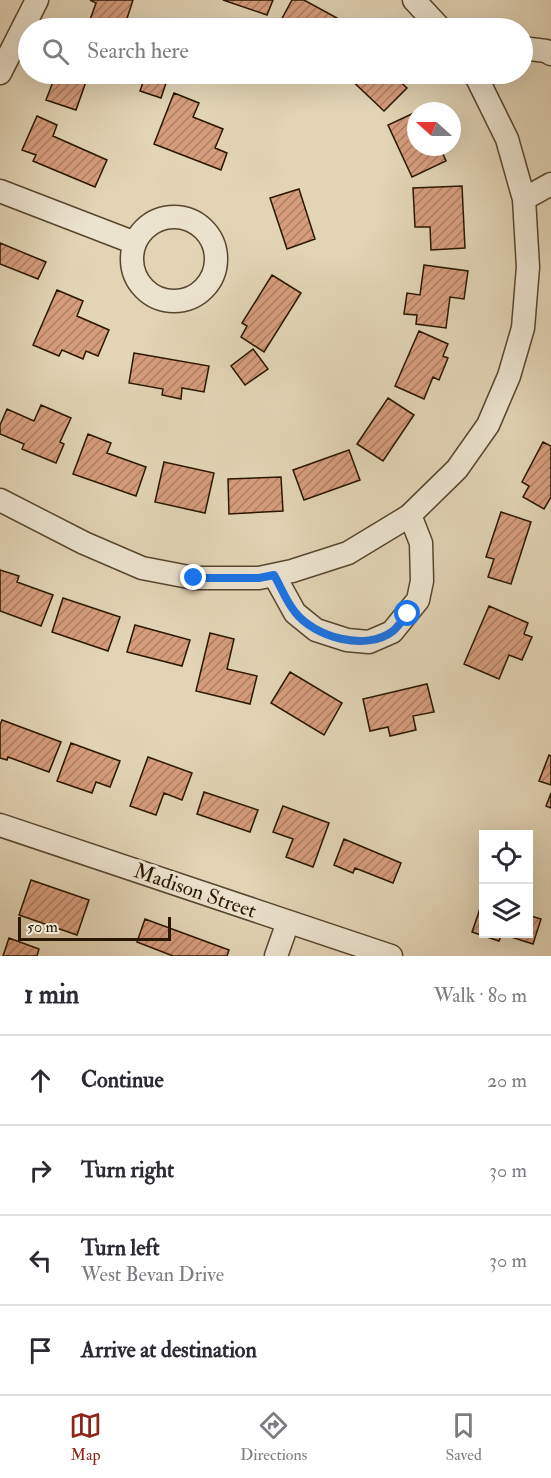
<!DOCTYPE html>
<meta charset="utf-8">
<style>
:root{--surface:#fff;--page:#f2f2f3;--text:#2b2b33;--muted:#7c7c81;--line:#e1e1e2;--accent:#8f2418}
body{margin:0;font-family:"IM FELL Double Pica",serif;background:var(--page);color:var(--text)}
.controls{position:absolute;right:18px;bottom:18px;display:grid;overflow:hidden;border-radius:0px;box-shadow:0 6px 24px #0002}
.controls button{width:54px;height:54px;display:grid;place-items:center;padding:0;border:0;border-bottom:2px solid var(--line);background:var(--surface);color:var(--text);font:30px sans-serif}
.compass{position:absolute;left:407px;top:102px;width:54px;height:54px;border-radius:50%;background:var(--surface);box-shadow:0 6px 24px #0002;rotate:291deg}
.scale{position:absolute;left:18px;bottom:15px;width:153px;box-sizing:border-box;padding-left:6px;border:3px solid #2a1701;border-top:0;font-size:16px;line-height:21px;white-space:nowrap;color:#2a1701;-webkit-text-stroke:4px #ece3cf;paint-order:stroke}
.stop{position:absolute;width:18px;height:18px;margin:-14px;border:4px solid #1a73e8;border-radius:50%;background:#fff}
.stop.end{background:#1a73e8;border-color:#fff;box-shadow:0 2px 6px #0008}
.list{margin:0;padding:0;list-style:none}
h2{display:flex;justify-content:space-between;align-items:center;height:78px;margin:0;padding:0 24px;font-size:26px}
h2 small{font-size:20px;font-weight:400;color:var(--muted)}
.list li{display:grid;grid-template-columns:39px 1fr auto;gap:18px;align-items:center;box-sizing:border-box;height:90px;padding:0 24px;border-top:2px solid var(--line)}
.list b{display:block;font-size:22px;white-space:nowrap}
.list p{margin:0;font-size:20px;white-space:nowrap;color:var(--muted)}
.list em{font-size:20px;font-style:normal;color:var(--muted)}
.icon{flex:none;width:33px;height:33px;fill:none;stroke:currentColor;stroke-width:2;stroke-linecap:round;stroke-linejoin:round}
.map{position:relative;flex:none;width:551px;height:956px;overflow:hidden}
.search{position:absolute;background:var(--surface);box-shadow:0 6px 24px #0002;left:18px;right:18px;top:18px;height:66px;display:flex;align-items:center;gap:15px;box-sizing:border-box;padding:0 21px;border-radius:33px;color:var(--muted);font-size:22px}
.sheet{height:438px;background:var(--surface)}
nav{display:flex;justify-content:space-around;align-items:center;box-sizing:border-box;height:84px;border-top:2px solid var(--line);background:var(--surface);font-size:16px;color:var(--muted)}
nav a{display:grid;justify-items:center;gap:3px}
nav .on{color:var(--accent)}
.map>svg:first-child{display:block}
.building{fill:url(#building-hatch);stroke:#2a1701;stroke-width:1.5}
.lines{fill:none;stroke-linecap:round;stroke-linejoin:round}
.street-casing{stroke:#58462e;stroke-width:25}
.street{stroke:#ece3cf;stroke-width:22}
.route{stroke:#1a73e8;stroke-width:8}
.labels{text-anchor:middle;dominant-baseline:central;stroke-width:6;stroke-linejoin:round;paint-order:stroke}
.street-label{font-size:21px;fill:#2a1701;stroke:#ece3cf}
</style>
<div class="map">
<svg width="551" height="956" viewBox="0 0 551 956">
<defs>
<pattern id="building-hatch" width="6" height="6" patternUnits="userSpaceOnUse" patternTransform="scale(1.5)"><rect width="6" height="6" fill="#d69d7d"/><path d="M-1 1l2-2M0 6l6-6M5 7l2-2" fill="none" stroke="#ae7f64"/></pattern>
</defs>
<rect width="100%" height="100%" fill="#e2d4b5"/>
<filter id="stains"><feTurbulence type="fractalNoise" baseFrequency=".00333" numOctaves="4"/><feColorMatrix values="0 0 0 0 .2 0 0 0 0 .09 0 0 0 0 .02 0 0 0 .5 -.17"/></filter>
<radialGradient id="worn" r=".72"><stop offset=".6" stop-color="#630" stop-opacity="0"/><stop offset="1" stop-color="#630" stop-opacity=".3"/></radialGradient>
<path class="building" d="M90,0h43l-9,28h-37l9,-25z
M223,0h50l-6,15z
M292,0h12l44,24 -3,4h-59l-7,-4z
M56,74h53l-3,8 -18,-6 -12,34 -30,-10z
M146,74h23l-8,24 -21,-7z
M345,74h47l15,14 -23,23z
M174,93l25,10 -6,14 30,12 -8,19 12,5 -6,17 -67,-26z
M416,112v35h24l6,14 -34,16 -24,-52z
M37,116l20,9 -4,11 54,24 -12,27 -62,-26 3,-6 -14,-5z
M462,186l3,62 -34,2 -1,-23h-15l-2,-39z
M299,189l16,50 -28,10 -17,-51z
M0,243l46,19 -8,17 -38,-15z
M424,265l44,6 -4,28 -14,-2 -4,31 -30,-4 1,-9 -13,-1 3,-21 13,2z
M272,275l29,18 -37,59 -23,-15 6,-11 -5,-3z
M57,290l26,11 -6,15 32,14 -11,26 -12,-5 -3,8 -21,-9 -3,6 -26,-11z
M419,331l29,13 -5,12 5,2 -9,22 -6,-3 -9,22 -29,-13z
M253,349l15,20 -23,16 -14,-19z
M134,353l75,13 -5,26 -22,-4 -1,11 -19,-4 1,-6 -34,-6z
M388,398l26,17 -31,46 -26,-17z
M41,405l30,13 -11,24 4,2 -8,19 -34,-14 2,-5 -24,-10v-9l7,-16 27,12z
M88,434l23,9 -4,10 39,14 -10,29 -63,-22z
M543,442l8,4v51l-7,12 -21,-12 6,-11 -7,-4z
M349,450l11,30 -56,20 -11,-30z
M164,462l50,11 -9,40 -50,-11z
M281,477l2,34 -54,3 -1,-35z
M501,512l30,10 -20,62 -23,-7 6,-18 -8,-2z
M0,570l19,6 -2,6 36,13 -12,31 -41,-15z
M63,598l57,19 -12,34 -56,-19z
M489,606l39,17 -4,11 8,3 -10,23 -13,-5 -10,24 -35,-15z
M135,625l55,15 -8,26 -55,-14z
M210,633l24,6 -7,30 30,7 -7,28 -54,-13z
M290,672l52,31 -18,32 -53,-32z
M427,684l7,28 -21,4 3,14 -26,6 -2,-9 -18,4 -7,-32z
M2,720l59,22 -12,30 -41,-15 -1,3 -7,-2v-33z
M71,743l49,18 -10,26 -14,-5 -4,11 -35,-12z
M549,755l2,1v29l-12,-4z
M148,757l44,16 -10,27 -18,-7 -8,22 -26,-9z
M204,792l54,18 -8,22 -53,-18z
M551,793v15l-5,-2z
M283,806l46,17 -16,44 -27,-10 7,-18 -20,-7z
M344,839l57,24 -8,20 -38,-15 -2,5 -19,-8z
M31,880l58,20 -12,35 -58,-20z
M483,900l1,34h44v-19l13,4 -8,25 -31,-10 -3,7 -27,-9z
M145,919l84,31 -2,6h-54l-36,-14z
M9,938l30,11 -2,7h-34z"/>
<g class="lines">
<defs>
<path id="street" d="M414,0l26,28
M522,48l24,3 5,3
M0,73l37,-73
M0,191l135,52
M524,199l27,-15
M132 259a42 42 0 1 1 84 0a42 42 0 1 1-84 0Z
M0,500l84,43 58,25 52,10h65l33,-7 56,-18 61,-37 48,-47 31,-44 21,-49 14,-48 5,-61 -4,-68 -17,-60 -32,-65
M274,575l21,38 21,17 31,10 22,2 23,-10 26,-32 4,-19 -1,-38 -11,-28
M0,825l391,131
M276,956l12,-34"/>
</defs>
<use href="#street" class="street-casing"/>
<use href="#street" class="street"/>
</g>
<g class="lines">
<path class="route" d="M194,578h65l15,-3c7,12 12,26 21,37 19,25 71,40 98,19 5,-4 10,-12 15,-17"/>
</g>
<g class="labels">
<g class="street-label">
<text transform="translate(195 891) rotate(19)">Madison Street</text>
</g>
</g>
<rect width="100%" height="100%" filter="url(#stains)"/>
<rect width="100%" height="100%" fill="url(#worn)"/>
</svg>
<div class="controls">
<button><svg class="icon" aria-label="locate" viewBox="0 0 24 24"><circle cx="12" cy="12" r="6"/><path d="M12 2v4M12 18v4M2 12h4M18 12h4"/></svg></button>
<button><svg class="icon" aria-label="layers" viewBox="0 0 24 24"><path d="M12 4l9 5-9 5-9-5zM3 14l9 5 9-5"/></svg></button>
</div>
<svg class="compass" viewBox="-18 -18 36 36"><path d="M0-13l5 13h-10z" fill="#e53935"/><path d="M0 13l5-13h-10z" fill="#7c7c81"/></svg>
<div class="scale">50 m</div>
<div class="stop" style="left:408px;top:614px"></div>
<div class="stop end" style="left:194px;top:578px"></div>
<div class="search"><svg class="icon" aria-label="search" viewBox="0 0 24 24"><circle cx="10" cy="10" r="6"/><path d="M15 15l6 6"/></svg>Search here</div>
</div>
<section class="sheet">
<h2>1 min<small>Walk · 80 m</small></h2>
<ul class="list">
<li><svg class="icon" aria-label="ahead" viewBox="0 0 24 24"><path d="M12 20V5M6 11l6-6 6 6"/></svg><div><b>Continue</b></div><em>20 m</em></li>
<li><svg class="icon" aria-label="right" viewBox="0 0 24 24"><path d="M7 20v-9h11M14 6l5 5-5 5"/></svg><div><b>Turn right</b></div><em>30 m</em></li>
<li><svg class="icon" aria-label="left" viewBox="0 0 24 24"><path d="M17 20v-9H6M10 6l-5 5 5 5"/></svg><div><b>Turn left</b><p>West Bevan Drive</p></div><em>30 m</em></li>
<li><svg class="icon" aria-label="arrive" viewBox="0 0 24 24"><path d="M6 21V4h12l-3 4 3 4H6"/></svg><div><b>Arrive at destination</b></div></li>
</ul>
</section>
<nav>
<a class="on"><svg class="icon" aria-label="map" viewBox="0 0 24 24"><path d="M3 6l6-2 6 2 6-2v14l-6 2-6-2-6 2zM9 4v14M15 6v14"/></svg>Map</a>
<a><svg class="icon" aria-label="directions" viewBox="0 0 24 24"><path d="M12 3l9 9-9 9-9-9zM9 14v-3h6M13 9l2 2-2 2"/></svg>Directions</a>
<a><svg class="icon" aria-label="saved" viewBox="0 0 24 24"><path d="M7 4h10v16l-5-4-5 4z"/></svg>Saved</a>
</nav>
